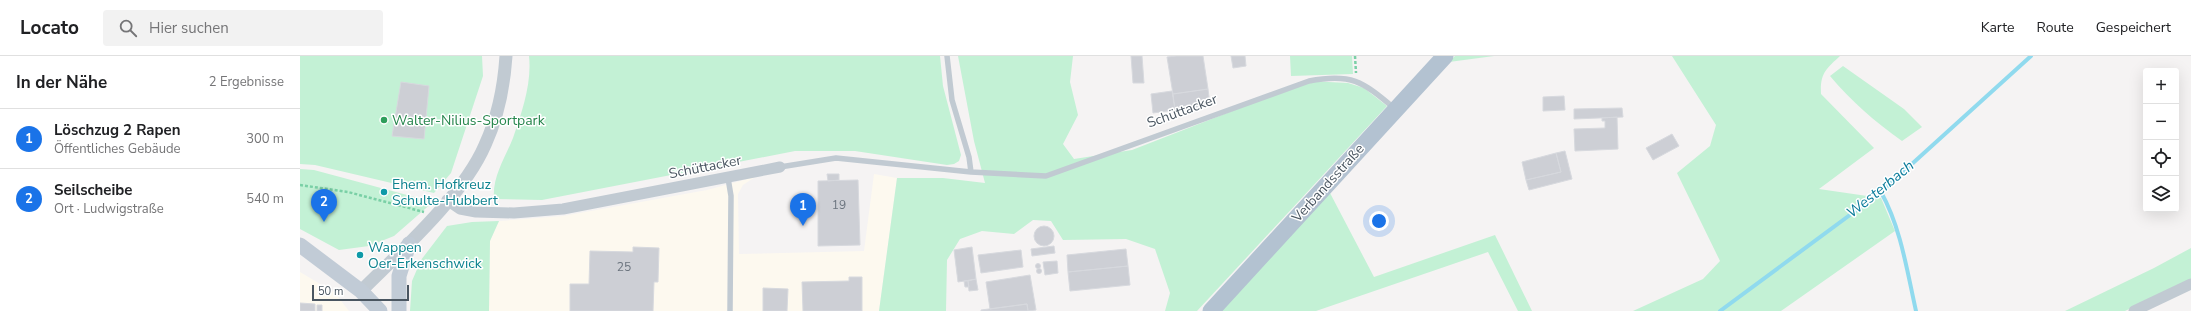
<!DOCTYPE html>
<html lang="de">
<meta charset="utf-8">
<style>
:root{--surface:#fff;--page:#f2f2f2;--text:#202124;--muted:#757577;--line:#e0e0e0;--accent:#1a73e8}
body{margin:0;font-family:"Nunito Sans",sans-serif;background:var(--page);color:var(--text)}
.controls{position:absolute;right:12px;top:12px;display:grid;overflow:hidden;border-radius:4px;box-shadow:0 4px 16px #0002}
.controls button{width:36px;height:36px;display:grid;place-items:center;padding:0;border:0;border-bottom:1px solid var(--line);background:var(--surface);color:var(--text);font:20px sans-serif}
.scale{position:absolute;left:12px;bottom:10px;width:97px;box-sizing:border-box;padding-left:4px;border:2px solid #4a5661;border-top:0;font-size:11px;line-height:14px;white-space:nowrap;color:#4a5661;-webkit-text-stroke:3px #fff;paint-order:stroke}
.you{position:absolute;left:1079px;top:165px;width:14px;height:14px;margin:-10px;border:3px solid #fff;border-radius:50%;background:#1a73e8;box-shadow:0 0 0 6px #1a73e833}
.badge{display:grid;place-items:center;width:26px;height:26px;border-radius:50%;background:var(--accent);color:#fff;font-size:13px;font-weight:700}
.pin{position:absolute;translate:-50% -33px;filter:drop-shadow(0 1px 2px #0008)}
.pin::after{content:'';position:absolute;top:21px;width:14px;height:12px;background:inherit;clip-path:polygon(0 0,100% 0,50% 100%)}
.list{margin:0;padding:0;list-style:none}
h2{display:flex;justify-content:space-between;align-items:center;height:52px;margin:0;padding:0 16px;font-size:17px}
h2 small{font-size:13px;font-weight:400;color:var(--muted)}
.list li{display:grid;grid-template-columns:26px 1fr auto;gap:12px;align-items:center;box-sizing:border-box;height:60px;padding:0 16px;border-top:1px solid var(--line)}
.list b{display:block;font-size:15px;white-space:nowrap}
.list p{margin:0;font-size:13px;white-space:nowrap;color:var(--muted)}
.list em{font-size:13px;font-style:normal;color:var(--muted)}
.icon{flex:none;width:22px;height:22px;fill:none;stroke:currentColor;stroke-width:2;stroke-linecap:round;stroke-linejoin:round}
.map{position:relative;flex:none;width:1891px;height:255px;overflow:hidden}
header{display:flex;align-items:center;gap:24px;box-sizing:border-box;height:56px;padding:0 20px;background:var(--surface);border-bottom:1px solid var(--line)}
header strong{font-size:19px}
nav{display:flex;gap:22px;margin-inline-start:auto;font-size:14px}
.search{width:280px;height:36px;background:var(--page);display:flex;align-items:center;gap:10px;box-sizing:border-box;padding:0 14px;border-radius:4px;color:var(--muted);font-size:15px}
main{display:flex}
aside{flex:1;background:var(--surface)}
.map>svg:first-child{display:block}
.commercial{fill:#fdf9ef}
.green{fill:#c3f1d5}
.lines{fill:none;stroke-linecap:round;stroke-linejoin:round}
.stream{stroke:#90daee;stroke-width:4}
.building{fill:#cdcfd5;stroke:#d7d9de}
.path{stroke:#7ad0a6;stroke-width:2.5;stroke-dasharray:3 2;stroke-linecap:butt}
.service{stroke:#c1cad2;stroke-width:5.5}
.minor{stroke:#c1cad2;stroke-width:11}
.tertiary{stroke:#c1cad2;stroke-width:13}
.secondary{stroke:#c1cbd6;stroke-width:15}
.primary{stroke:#b3c2d1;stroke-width:17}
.leisure-dot{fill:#2e9e5b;stroke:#fff;stroke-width:1.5}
.culture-dot{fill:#0f9aa8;stroke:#fff;stroke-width:1.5}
.labels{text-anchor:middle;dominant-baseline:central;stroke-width:3;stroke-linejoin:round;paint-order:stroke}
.number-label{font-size:12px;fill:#6b747e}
.street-label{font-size:14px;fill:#4a5661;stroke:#fff}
.leisure-label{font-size:14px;fill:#27864d;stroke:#fff;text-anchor:start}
.culture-label{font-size:14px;fill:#0d838f;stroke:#fff;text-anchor:start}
.water-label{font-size:15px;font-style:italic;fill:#0c7c9b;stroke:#fff}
</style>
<header>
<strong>Locato</strong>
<div class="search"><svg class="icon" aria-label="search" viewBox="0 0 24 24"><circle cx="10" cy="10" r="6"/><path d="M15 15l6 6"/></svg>Hier suchen</div>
<nav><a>Karte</a><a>Route</a><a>Gespeichert</a></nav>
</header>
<main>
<aside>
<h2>In der Nähe<small>2 Ergebnisse</small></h2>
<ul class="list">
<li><span class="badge">1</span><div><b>Löschzug 2 Rapen</b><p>Öffentliches Gebäude</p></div><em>300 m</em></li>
<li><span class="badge">2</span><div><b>Seilscheibe</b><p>Ort · Ludwigstraße</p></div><em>540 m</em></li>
</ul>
</aside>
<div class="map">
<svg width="1891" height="255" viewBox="0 0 1891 255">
<rect width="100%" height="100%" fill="#f5f3f3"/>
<path class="commercial" d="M574,118l23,4 -18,133h-390l1,-70 9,-20 64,-5 144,-26 48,-13 -12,8 -5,9 1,60 125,-3z
M0,216l35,21 14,18h-49z"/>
<path class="green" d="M0,0h182l1,20 -32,97 -17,20 -119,-28 -15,-1z
M229,0h411l3,30 18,69 -2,6 -5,3 -7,1 -92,-14h-60l-253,49 -48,-1c-2,-22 11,-41 19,-61 9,-26 19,-55 16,-82z
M658,0h115l-3,26 8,33 -15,29 11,15 58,-9 177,-69 39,2 16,5 23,18 -190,205h-32l5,-18 -15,-44 -29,-10 -63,1 -12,-19 -18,-1 -19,14 -32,-3 -22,8 -13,21 -1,51h-67l18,-133h46l42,5 -11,-42z
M990,0h62l1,18 -62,2z
M1155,0h39l-45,6z
M1372,0h168c-14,13 -20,17 -19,38l53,54 -55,41 62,9 14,33 -114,80h-148l70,-32 17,-18 -43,-88 33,-27 6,-21z
M1543,10l61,43 18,18 -20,14c-27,-19 -51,-40 -72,-65z
M0,113l14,1 119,32 -39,34 -25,10 -30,4 -39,-21z
M1030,137l44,84 121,-42 37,76h-14l-30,-59 -172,59h-96z
M199,165l-9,20 -1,70h-79l2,-30 9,-21 26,-34 25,-4z
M1891,192v31l-66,32h-60l89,-43z"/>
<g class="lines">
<path class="stream" d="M1581,136c20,36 26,79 35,119
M1420,255l161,-119 150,-136"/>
</g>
<path class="building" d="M831,0h11l2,27h-11z
M876,0h27l5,33 -35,5 -6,-37z
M931,0h14l1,10 -13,2z
M101,26l28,4 -5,53 -32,-3z
M908,33l2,16 -35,5 -2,-16z
M872,35l3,19 -22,3 -2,-19z
M1264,40l1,14 -22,1v-14z
M1322,52l1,9 -49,2v-10z
M1317,61l1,32 -43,2 -1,-22 31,-1v-7h-3v-3z
M1372,78l7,12 -26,14 -7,-12z
M1265,95l7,28 -43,11 -3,-10 35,-8 -5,-19z
M1256,97l5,19 -35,8 -4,-18z
M527,118h12v6l-11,1z
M558,124l2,65 -42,1v-65z
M734 180a10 10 0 1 1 20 0a10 10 0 1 1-20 0Z
M754,190l1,7 -23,3 -1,-7z
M333,191l26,1 -1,34h-4l-1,29h-83v-27h19l1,-33 43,1z
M672,191l4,32 -18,3 -4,-32z
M826,193l2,17 -60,6 -1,-17z
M721,194l2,17 -42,6 -3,-18z
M757,205l1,12 -13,2 -2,-13z
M735.5 210a2.5 2.5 0 1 1 5 0a2.5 2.5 0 1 1-5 0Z
M828,210l2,19 -60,6 -2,-19z
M736.5 215a2.5 2.5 0 1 1 5 0a2.5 2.5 0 1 1-5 0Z
M730,219l6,35 -8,1 -1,-7 -37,5 -4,-27z
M549,221h13v34h-59l-1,-29 47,-1z
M676,223l2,11 -9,1 -1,-10z
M664,225h4l1,6h-4z
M463,232l25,1 -1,22h-24z
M0,247l15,1v7h-15z
M727,248l1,7h-47v-1z
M17,249h5v6h-5z"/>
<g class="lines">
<path class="path" d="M1055,0l1,17
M0,129l48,7 76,20"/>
<path class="service" d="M647,0l5,44 17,57 2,15
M480,111l56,-9 135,14 75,4 263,-95c42,-8 53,0 85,27
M428,122l3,18 -1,115"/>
<path class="minor" d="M147,144l13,9 16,3 38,1 49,-4 217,-42
M1834,255l57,-27"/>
<path class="tertiary" d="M61,235c40,-40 102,-95 124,-146 13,-28 19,-59 21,-89"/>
<path class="secondary" d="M0,189l61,46 19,20
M99,255v-35l10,-32"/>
<path class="primary" d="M911,255l234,-255"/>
</g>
<circle class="leisure-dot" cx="84" cy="64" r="4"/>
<g class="culture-dot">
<circle cx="84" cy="136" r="4"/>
<circle cx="60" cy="199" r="4"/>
</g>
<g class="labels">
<g class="number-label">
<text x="539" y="149">19</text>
<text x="324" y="211">25</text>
</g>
<g class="street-label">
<text transform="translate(882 55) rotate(-20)">Schüttacker</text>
<text transform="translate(405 111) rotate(-11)">Schüttacker</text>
<text transform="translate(1028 127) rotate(-48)">Verbandsstraße</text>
</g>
<g class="leisure-label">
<text x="92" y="64">Walter-Nilius-Sportpark</text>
</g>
<g class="culture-label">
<text x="92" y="128">Ehem. Hofkreuz<tspan x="92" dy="16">Schulte-Hubbert</tspan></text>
<text x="68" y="191">Wappen<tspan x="68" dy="16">Oer-Erkenschwick</tspan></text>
</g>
<g class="water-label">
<text transform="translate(1580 133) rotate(-39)">Westerbach</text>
</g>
</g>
</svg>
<div class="controls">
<button>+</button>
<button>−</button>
<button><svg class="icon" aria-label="locate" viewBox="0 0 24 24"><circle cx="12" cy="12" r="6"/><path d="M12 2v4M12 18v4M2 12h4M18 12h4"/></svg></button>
<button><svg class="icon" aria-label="layers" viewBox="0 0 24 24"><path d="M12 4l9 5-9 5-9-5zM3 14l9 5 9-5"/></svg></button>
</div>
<div class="scale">50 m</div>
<div class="you"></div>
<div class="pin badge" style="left:503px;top:170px">1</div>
<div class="pin badge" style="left:24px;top:166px">2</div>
</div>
</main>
